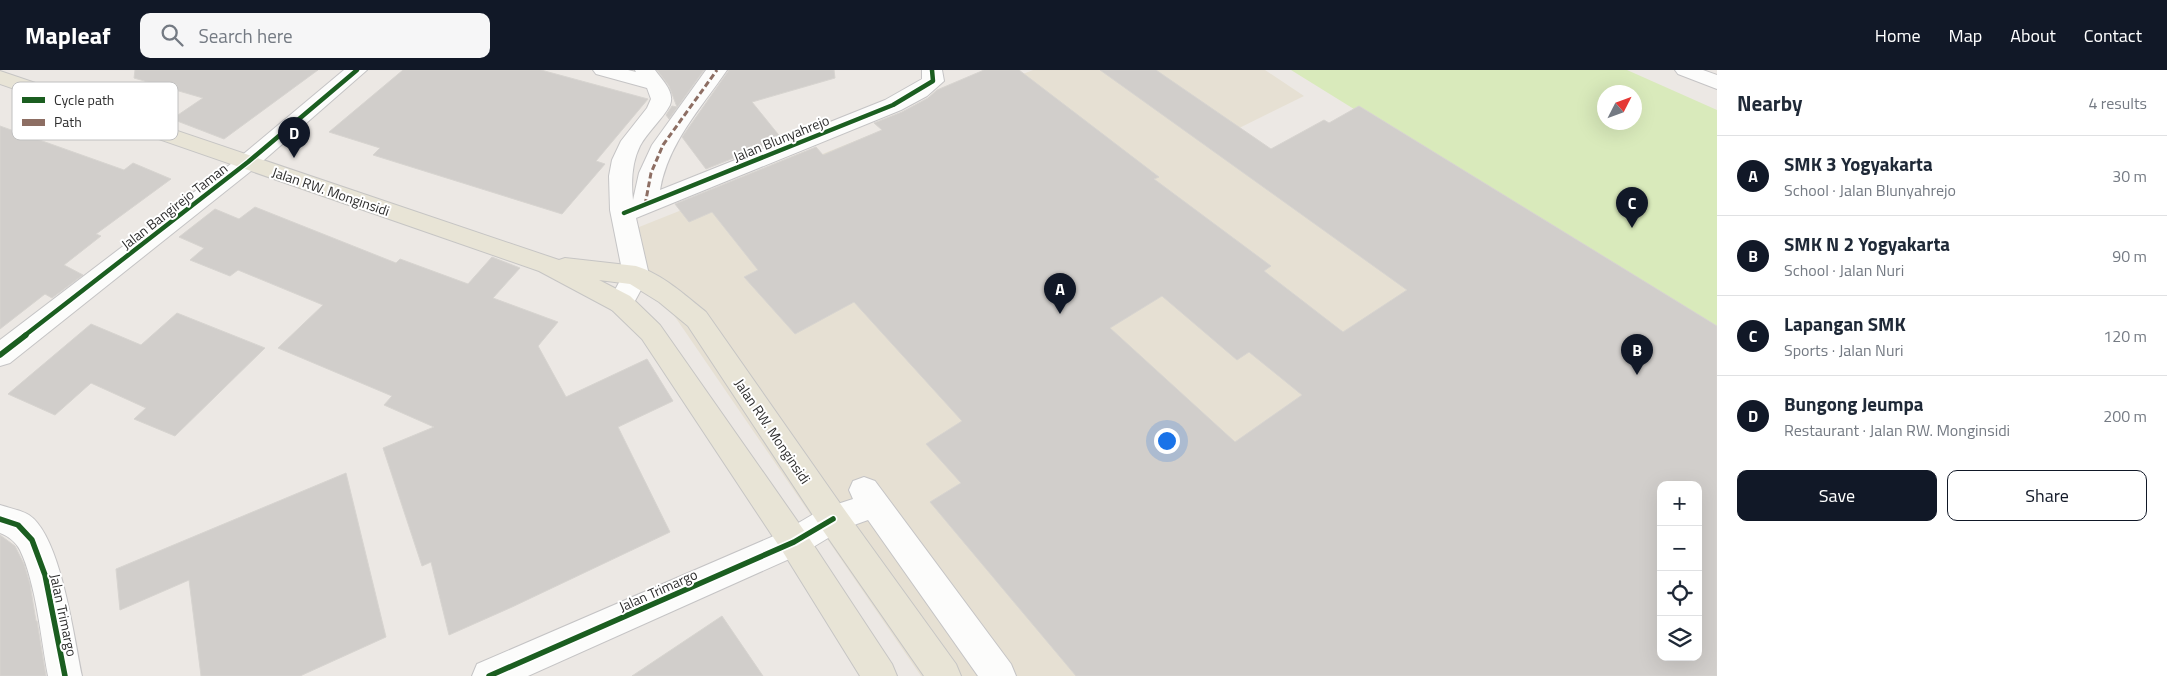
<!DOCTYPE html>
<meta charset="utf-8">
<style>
:root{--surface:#fff;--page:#f6f6f7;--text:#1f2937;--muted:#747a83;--line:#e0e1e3;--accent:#111827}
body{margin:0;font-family:"Titillium Web",sans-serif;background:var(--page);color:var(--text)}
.controls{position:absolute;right:15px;bottom:15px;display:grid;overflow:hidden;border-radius:10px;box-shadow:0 5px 20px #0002}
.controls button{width:45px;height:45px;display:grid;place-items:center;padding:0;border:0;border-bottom:1px solid var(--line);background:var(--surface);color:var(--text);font:25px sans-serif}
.compass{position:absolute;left:1597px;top:15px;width:45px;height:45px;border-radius:50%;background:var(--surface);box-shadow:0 5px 20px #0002;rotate:48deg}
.you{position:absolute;left:1166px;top:370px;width:18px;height:18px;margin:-12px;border:4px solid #fff;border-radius:50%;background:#1a73e8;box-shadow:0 0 0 8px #1a73e833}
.badge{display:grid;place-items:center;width:32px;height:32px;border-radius:50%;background:var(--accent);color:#fff;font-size:16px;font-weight:700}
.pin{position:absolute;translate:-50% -41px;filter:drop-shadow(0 1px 2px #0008)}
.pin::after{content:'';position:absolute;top:26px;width:18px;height:15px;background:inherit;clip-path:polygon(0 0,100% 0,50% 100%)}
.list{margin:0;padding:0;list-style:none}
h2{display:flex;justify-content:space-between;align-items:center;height:65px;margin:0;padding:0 20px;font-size:21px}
h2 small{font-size:16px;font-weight:400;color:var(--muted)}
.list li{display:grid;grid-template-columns:32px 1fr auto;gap:15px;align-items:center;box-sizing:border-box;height:80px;padding:0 20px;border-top:1px solid var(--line)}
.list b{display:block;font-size:19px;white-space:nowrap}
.list p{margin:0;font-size:16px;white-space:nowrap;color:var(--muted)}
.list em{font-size:16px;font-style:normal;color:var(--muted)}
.actions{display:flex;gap:10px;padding:15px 20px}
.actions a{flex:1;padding:11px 0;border:1px solid var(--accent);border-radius:10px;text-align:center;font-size:18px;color:var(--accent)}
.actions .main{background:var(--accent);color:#fff}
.icon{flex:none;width:28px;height:28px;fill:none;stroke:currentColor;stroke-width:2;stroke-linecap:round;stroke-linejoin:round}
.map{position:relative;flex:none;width:1717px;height:606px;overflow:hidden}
header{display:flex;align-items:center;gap:30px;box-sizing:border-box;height:70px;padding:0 25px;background:var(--accent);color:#fff}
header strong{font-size:24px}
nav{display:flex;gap:28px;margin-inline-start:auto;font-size:18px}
.search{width:350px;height:45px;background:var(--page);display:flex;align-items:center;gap:12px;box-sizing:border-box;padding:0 18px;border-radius:10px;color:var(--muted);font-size:19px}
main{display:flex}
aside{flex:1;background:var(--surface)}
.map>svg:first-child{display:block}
.education{fill:#e6e0d3}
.pitch{fill:#d9eabb;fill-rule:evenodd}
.building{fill:#d1cecb;stroke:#d7d4d0;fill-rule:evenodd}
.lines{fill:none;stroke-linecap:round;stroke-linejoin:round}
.minor-casing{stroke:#c5c4c5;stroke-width:2}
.major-casing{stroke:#c6c5c4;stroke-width:2}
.minor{fill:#fcfcfb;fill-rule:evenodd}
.major{fill:#e8e4d6;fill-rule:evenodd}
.quiet{stroke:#8d6e63;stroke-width:3;stroke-dasharray:6 3;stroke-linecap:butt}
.cycleway-far1-casing{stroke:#fff;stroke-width:7}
.cycleway-casing{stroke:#fff;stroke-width:9}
.cycleway-far1{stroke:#1b5e20;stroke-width:4.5}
.cycleway{stroke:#1b5e20;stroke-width:5.5}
.labels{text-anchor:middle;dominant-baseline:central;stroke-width:4;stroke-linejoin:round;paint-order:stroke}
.street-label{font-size:14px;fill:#2e2e2e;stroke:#fff}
.key{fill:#fff;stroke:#c0c0c0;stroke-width:1}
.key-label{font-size:14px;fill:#2e2e2e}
</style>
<header>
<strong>Mapleaf</strong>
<div class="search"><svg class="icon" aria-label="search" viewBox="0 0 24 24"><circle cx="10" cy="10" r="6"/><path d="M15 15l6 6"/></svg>Search here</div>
<nav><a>Home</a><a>Map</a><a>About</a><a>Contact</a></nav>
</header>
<main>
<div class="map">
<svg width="1717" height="606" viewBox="0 0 1717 606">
<rect width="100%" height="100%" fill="#ece8e4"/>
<path class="education" d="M1033,0h232l39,26 -91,45 342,251 -149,284h-485l-302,-441z"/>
<path class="pitch" d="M1291,0h336l90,40v224zM1604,22h30v30h-30z"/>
<path class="building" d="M135,0h183l-94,69 -52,-20 31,-21 -69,-20z
M403,0h138l107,29 -52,62 9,3 -43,50 -189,-59 7,-7 -51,-16z
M657,0h47l-35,49 -3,-4 6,-9 5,1 -8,-21z
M729,0h105l1,8 -83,24 30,37 -76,30 -24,-32z
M984,0h35l140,107 -5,2 117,87 -7,5 79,61 64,-42 -307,-220h56l115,79 53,-29 5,3 30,-17 358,220v350h-641l-146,-174 31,-19 -35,-39 36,-23 -108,-119 -59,32 -51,-57 14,-7 -46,-58 -23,10 -14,-18 141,-57 7,8 59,-25 -8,-7 28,-11 26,-14 9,-8zM1162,226l75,64 12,-8 53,43 -67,47 -125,-114zM1661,415h37v172h-37z
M0,56l124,44 9,-7 38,16 -75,55 5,2 -37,29 19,10 -31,23 -7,-4 -45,35z
M255,137l141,56 4,-4 68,25 24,-27 28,11 -27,30 65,24 -20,24 28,51 81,-38 26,42 -55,26 52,105 -158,75 -63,28 -18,-73 -9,4 -39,-118 51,-21 -50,-22 8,-9 -114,-48 45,-43 -85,-35 -8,6 -40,-16 14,-12 -25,-11 36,-28 24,10z
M177,243l88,35 -90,88 -41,-17 12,-11 -55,-25 -36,32 -47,-21 83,-70 50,21z
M346,403l40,164 -86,39h-99l-12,-96 -69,30 -4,-41z
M0,465l15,11 9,18 6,20 6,37h1l9,55h-46z
M722,546l41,60h-131z"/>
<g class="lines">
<defs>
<path id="minor" d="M344,0h23l-111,97 -246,196 -10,3v-26l240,-183z
M593,0h35l8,2 -1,-2h20c8,11 20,22 15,35 -8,15 -22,26 -30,41 -8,16 -9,36 -7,54l6,-27 13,-28 54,-75h21c-26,38 -59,73 -67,120l225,-90 37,-21v-9h20l2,11 -17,15 -26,14 -265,108 13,57 -19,35 -9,3 -9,-3 -4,-7 15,-28 -13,-65 -1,-34 3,-16 9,-19 26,-33 4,-9 -4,-11 -51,-14z
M1675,0h28l14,5v14l-39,-15z
M864,407l11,4 136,183 5,12h-38l-110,-156 -25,9 -38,23 -277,124h-56l5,-12 306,-132 39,-23 31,-10 -4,-9 4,-9z
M0,435c9,3 21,5 29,10 32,21 45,123 53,161h-34c-7,-37 -12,-93 -28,-126 -4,-8 -12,-14 -20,-17z"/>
<path id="major" d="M0,1l559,189 6,-2 71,8c26,8 49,29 70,46l138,197 112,155 5,12h-37l-102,-147 -134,-203 -29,-24 -29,-18 -31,-4 31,16 30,29 145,207 87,132 5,12h-37l-77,-124 -141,-213 -30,-29 -73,-39 -539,-187z"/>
</defs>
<use href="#minor" class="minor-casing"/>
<use href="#major" class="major-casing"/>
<use href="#minor" class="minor"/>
<use href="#major" class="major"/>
<path class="quiet" d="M645,135l6,-32 12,-28 54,-75"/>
<defs>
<path id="cycleway-far1" d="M624,143l269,-108 40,-24 -1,-11
M24,266l224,-174 109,-92"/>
<path id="cycleway" d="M0,285l26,-20
M0,449l18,6 14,15 13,35 20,101
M489,606l305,-134 39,-23"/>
</defs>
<use href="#cycleway-far1" class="cycleway-far1-casing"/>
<use href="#cycleway" class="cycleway-casing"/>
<use href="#cycleway-far1" class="cycleway-far1"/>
<use href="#cycleway" class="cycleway"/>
</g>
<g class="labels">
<g class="street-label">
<text transform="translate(781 68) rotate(-22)">Jalan Blunyahrejo</text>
<text transform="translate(331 121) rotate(19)">Jalan RW. Monginsidi</text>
<text transform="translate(174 136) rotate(-38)">Jalan Bangirejo Taman</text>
<text transform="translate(773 361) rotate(56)">Jalan RW. Monginsidi</text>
<text transform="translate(658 520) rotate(-24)">Jalan Trimargo</text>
<text transform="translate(64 545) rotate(78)">Jalan Trimargo</text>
</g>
</g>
<rect x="12" y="12" width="166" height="58" rx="8" class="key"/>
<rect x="22" y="27" width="23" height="6" fill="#1b5e20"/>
<rect x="22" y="49" width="23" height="7" fill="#8d6e63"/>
<g class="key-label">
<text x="54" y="35">Cycle path</text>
<text x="54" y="57">Path</text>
</g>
</svg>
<div class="controls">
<button>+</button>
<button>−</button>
<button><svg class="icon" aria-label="locate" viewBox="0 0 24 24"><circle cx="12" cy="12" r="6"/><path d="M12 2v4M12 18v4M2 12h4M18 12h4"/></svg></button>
<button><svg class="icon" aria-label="layers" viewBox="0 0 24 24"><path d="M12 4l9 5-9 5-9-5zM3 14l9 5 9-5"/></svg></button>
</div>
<svg class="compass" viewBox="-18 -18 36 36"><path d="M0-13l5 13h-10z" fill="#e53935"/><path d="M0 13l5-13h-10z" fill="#747a83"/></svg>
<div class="you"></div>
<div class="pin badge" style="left:1060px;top:244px">A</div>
<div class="pin badge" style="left:1637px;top:305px">B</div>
<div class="pin badge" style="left:1632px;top:158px">C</div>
<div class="pin badge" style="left:294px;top:88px">D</div>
</div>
<aside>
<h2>Nearby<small>4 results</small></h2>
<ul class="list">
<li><span class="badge">A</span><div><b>SMK 3 Yogyakarta</b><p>School · Jalan Blunyahrejo</p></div><em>30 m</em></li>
<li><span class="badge">B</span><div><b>SMK N 2 Yogyakarta</b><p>School · Jalan Nuri</p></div><em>90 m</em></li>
<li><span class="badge">C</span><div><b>Lapangan SMK</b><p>Sports · Jalan Nuri</p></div><em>120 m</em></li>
<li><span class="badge">D</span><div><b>Bungong Jeumpa</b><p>Restaurant · Jalan RW. Monginsidi</p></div><em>200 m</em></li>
</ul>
<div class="actions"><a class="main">Save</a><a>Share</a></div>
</aside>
</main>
